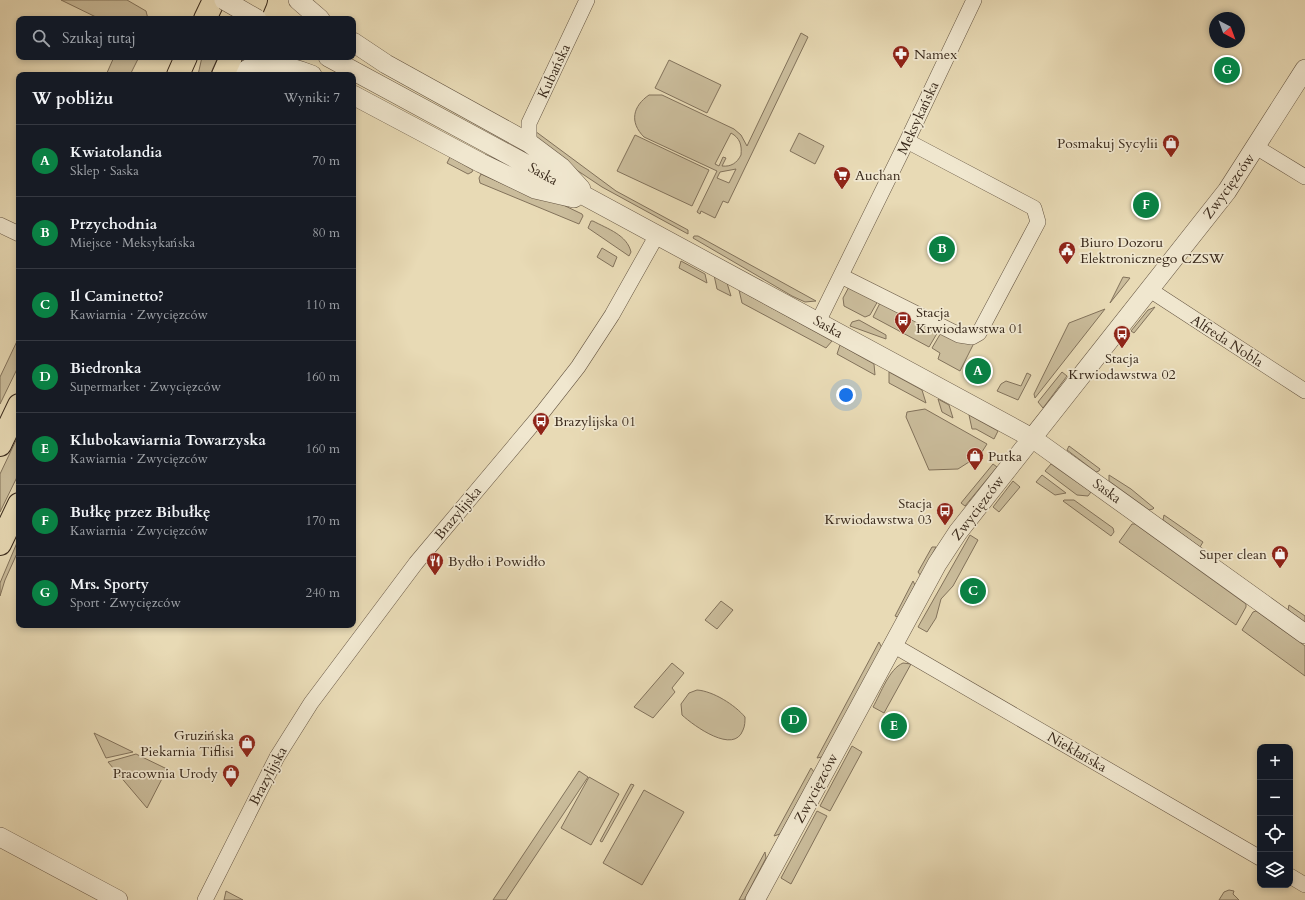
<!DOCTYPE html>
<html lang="pl">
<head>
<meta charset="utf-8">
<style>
	body { margin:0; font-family:Cardo,serif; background:#242831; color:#f1f3f6 }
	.controls { position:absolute; right:12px; bottom:12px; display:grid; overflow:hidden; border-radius:8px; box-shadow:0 2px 6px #0003 }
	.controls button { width:36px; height:36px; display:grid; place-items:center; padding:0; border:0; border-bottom:1px solid #363941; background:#171b24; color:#f1f3f6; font:20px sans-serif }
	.compass { position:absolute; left:1209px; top:12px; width:36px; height:36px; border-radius:50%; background:#171b24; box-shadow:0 2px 6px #0003; rotate:139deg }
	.you { position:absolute; left:846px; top:395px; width:14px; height:14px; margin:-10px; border:3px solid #fff; border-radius:50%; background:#1a73e8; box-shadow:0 0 0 6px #1a73e833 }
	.badge { display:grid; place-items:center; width:26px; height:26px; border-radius:50%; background:#0b8043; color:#fff; font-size:13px; font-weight:700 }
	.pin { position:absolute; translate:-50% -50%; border:2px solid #fff; box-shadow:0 1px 4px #0006 }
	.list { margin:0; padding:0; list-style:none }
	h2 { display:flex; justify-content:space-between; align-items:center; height:52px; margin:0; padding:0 16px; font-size:17px }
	h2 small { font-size:13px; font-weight:400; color:#9ea1a6 }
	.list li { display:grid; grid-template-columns:26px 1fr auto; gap:12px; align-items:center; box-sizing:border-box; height:72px; padding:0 16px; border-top:1px solid #363941 }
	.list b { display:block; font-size:15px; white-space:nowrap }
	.list p { margin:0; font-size:13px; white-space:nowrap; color:#9ea1a6 }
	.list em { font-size:13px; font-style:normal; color:#9ea1a6 }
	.icon { flex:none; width:22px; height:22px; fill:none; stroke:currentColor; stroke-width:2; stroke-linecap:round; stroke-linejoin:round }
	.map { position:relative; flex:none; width:1305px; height:900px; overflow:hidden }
	.search { position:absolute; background:#171b24; box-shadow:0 2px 6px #0003; left:16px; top:16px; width:340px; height:44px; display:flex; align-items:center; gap:10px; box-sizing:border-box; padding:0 14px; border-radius:8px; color:#9ea1a6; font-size:15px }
	.panel { position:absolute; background:#171b24; box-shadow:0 2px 6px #0003; left:16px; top:72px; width:340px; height:556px; border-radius:8px }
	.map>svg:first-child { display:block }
	.green { fill:#cabc9b; stroke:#82725b; fill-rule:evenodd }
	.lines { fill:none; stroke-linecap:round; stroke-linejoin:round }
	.minor-casing { stroke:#655542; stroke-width:16 }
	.tertiary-casing { stroke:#655542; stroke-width:20 }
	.primary-casing { stroke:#39291b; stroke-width:24 }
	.minor { stroke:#f0e7cf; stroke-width:15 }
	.tertiary { stroke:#f0e7cf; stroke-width:19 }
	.primary { stroke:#e8dab5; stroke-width:22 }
	.tertiary-bridge-casing { stroke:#655542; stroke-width:20; stroke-linecap:butt }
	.tertiary-bridge { stroke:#f0e7cf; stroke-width:19 }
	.labels { text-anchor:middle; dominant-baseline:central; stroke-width:3.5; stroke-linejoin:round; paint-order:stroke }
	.poi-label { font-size:14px; fill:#39291b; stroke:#f0e7cf; text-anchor:start }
	.street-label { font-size:14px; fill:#39291b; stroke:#f0e7cf }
</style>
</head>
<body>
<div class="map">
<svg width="1305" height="900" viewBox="0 0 1305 900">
	<rect width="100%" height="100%" fill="#e8dab5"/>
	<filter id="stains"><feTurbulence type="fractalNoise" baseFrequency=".005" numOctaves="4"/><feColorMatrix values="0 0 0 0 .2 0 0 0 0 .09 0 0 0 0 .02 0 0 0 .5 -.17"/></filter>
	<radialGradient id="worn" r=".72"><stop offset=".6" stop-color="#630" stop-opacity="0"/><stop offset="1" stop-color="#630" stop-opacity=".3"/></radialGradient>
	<path class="green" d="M61,0H127L146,11L148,19H100Z
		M801,33L808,37L728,203L723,201L715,218L701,211L700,214L697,212L717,171L644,137C629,122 633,106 649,95H662L734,129L741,135L747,146ZM731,133C740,138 742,145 741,155C737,163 731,167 722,166L726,158L723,157L719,166L715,164ZM736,169L729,183L717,178L720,172Z
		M114,57H139L130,75H106Z
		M202,57H218L210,75H198Z
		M669,60L721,85L707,113L655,88Z
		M535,131L616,191L688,230V234L602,187L578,171L536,138Z
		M799,133L824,146L815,164L790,151Z
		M635,135L709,170L692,206L617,171Z
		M450,157L473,170L472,172L468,174L447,163Z
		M481,174L523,193L559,203L582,214L583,216L579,224L480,183L479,178Z
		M591,221H593C608,229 627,235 631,252L629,256L588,228Z
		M694,236H698L816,301L805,302L792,296L693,238Z
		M602,248L617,257L613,267L597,257Z
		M681,261L705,274L707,283L679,268Z
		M714,275L727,283L731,296L717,289Z
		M1123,277L1130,278L1110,303Z
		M850,285L879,299L870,315L865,317L844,306L843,298Z
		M739,290L832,341L826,348L742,303Z
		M881,301L939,330L929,347L873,317Z
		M1155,307L1134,333L1131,331L1148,310Z
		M1105,309L1035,398L1034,394L1069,323Z
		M859,320L886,335V339L850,326L852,322Z
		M942,331L976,339L960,371L938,359L940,353L932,348Z
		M19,337V365L0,404V377Z
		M840,345L874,364L875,375L837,354Z
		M889,372L922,390L926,403L889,383Z
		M1062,372L1067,376L1043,408L1038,402Z
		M1027,373L1031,375L1018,400L997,391L1001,384L1006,381L1021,386Z
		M938,399L949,405L953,418L942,412Z
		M925,409L987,444L980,455L958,469L929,470L906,417L907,412Z
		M969,415L998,431L994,439L976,429H972Z
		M19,434V473L0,512V474Z
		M1069,446L1100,469L1099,471L1096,472L1067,450Z
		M993,464L997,467L965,506L961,503Z
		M1051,464L1091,492L1088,496L1077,495L1045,471Z
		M1042,475L1066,493L1055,495L1036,482Z
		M1109,475L1131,489L1154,508L1153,509L1149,510L1109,481Z
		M1013,481L1020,487L999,512L993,507Z
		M1064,500H1074L1113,528L1114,532L1111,536L1063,501Z
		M1164,515L1203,542L1200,547L1163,520Z
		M1132,524H1135L1246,604V607L1236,625L1119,542Z
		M970,535L978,540L953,586L941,599L936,618L927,632L918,627Z
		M19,538V549L5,580L0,596V583Z
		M932,547H936L921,576L918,572Z
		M913,581L915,585L898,617L895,616Z
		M721,601L733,610L717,629L705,620Z
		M1289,605L1305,616V622L1288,610Z
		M1256,611L1305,646V676L1242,630L1253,612Z
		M879,642L882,648L822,757L817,758Z
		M672,663L684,673L672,688L675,692L653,718L634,707Z
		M903,663L911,664L884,713L873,707C881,693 889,669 903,663Z
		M697,690C713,691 735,705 745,717C745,721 745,726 743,730C734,755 694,726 682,715L681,704L689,693Z
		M94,733L133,752L106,758Z
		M852,746L862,752L830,811L820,806Z
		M136,754L167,769L147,808L108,762Z
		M811,768L814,772L780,834L774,836Z
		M579,771L588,777L506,900H493Z
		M589,777L619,794L591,845L561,828Z
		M631,784L634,785L602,842L600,841Z
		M644,790L684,812L642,885L603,863Z
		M817,811L827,816L791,884L781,878Z
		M765,852L766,858L744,900H739Z
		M1229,890L1234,891L1233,894L1239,900H1219L1224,892Z
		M226,891L243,900H224Z"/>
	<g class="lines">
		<defs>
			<path id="minor" d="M529,143V123L587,0
				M1256,147L1305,177
				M0,225L19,234
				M841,276L959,335L972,337L979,333L1038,222L1034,208L907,141
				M1150,290L1305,391
				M818,322L907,141L974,0
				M893,645L1260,858
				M1290,876L1305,885
				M205,900L277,757L311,703L416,563L542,413L578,367L612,315L657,235"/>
			<path id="tertiary" d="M298,0L320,19
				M353,42L386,64L529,143L561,167L581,189
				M328,57L1032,438L1305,634
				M239,75C260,56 288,66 312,75
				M353,95L481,163L535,189L574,198
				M0,837L118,900
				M755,900L937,564L958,532L1227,191L1305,69"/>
			<path id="primary" d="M205,19L214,0
				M248,19L256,0
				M178,75L186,57
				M223,75L231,57
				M0,445L19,405
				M0,544L19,504"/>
		</defs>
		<use href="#minor" class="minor-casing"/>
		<use href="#tertiary" class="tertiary-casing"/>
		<use href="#primary" class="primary-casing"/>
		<use href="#minor" class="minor"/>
		<use href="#tertiary" class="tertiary"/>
		<use href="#primary" class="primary"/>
		<defs>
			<path id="tertiary-bridge" d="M224,0L257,19"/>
		</defs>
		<use href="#tertiary-bridge" class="tertiary-bridge-casing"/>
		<use href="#tertiary-bridge" class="tertiary-bridge"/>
	</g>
	<defs>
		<symbol id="pharmacy-pin" viewBox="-11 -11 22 30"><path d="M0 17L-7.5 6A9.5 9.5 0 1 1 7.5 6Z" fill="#8f2418" stroke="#f0e7cf"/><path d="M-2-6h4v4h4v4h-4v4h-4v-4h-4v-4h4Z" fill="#fff"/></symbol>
		<symbol id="shop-pin" viewBox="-11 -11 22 30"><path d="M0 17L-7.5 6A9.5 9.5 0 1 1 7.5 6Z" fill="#8f2418" stroke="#f0e7cf"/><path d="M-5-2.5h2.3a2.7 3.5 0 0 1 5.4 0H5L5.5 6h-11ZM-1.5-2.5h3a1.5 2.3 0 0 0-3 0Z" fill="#fff"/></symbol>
		<symbol id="supermarket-pin" viewBox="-11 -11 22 30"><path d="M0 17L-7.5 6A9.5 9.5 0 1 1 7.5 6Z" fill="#8f2418" stroke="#f0e7cf"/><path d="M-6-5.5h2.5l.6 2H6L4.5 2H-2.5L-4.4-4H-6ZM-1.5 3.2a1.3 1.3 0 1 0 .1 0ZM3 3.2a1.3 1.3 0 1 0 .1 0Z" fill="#fff"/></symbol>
		<symbol id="civic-pin" viewBox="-11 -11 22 30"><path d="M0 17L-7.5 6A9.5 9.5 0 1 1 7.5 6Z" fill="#8f2418" stroke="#f0e7cf"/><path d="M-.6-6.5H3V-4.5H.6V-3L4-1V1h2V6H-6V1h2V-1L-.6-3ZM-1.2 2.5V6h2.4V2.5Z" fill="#fff"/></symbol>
		<symbol id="bus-pin" viewBox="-11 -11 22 30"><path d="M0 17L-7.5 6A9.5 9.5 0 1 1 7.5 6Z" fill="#8f2418" stroke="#f0e7cf"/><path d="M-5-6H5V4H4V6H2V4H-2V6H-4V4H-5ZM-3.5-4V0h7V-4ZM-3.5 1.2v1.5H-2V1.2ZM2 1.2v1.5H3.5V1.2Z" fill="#fff"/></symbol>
		<symbol id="restaurant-pin" viewBox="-11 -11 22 30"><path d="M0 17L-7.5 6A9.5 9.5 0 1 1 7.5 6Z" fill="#8f2418" stroke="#f0e7cf"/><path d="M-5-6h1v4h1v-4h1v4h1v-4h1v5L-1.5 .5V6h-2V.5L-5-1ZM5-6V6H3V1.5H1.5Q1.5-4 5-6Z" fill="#fff"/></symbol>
	</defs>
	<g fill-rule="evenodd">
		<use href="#pharmacy-pin" x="891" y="44" width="20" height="27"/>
		<use href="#shop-pin" x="1161" y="133" width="20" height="27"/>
		<use href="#supermarket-pin" x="832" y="165" width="20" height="27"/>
		<use href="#civic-pin" x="1057" y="240" width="20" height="27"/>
		<use href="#bus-pin" x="893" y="310" width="20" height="27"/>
		<use href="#bus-pin" x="1112" y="324" width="20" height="27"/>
		<use href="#bus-pin" x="531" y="411" width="20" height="27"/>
		<use href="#shop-pin" x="965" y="446" width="20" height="27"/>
		<use href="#bus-pin" x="935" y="501" width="20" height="27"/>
		<use href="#shop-pin" x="1270" y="544" width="20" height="27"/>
		<use href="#restaurant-pin" x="425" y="551" width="20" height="27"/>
		<use href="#shop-pin" x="237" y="733" width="20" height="27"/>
		<use href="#shop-pin" x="221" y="763" width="20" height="27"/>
	</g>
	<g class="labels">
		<g class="poi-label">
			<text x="914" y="54">Namex</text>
			<text x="1158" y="143" text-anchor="end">Posmakuj Sycylii</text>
			<text x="855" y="175">Auchan</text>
			<text x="1080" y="242">Biuro Dozoru<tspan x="1080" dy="16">Elektronicznego CZSW</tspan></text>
			<text x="916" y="312">Stacja<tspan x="916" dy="16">Krwiodawstwa 01</tspan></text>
			<text x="1122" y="358" text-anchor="middle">Stacja<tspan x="1122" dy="16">Krwiodawstwa 02</tspan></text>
			<text x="554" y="421">Brazylijska 01</text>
			<text x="988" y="456">Putka</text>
			<text x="932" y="503" text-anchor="end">Stacja<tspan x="932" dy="16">Krwiodawstwa 03</tspan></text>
			<text x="1267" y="554" text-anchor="end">Super clean</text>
			<text x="448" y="561">Bydło i Powidło</text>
			<text x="234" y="735" text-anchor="end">Gruzińska<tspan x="234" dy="16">Piekarnia Tiflisi</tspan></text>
			<text x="218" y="773" text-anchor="end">Pracownia Urody</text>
		</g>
		<g class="street-label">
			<text transform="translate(554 71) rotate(-65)">Kubańska</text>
			<text transform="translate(918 118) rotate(-65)">Meksykańska</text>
			<text transform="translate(543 174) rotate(29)">Saska</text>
			<text transform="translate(1229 186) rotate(-54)">Zwycięzców</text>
			<text transform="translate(828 327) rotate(29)">Saska</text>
			<text transform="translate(1227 341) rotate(33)">Alfreda Nobla</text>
			<text transform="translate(1107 491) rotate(36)">Saska</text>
			<text transform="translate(978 508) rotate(-53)">Zwycięzców</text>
			<text transform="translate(458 513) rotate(-50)">Brazylijska</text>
			<text transform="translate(1077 752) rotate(30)">Niekłańska</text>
			<text transform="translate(268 776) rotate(-62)">Brazylijska</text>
			<text transform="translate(816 788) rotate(-62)">Zwycięzców</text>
		</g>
	</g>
	<rect width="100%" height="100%" filter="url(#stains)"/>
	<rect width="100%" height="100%" fill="url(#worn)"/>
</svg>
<div class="controls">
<button>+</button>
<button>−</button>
<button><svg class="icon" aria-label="locate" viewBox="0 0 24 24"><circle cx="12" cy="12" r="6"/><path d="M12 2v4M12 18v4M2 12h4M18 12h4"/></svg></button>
<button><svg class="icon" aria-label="layers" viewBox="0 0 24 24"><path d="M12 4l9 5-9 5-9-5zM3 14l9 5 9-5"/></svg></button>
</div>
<svg class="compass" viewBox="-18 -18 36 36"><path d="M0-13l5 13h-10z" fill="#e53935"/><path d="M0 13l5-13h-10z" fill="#9ea1a6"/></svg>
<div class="you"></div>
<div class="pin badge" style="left:978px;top:371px">A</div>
<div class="pin badge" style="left:942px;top:249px">B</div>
<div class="pin badge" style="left:973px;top:591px">C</div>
<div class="pin badge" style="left:794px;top:720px">D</div>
<div class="pin badge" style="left:894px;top:726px">E</div>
<div class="pin badge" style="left:1146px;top:205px">F</div>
<div class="pin badge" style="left:1227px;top:70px">G</div>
<div class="search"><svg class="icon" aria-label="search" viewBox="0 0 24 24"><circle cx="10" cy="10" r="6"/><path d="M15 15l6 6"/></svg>Szukaj tutaj</div>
<section class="panel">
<h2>W pobliżu<small>Wyniki: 7</small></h2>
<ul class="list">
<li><span class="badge">A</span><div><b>Kwiatolandia</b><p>Sklep · Saska</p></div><em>70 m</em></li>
<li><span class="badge">B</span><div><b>Przychodnia</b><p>Miejsce · Meksykańska</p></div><em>80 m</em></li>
<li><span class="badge">C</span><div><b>Il Caminetto?</b><p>Kawiarnia · Zwycięzców</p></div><em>110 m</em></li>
<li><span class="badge">D</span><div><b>Biedronka</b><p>Supermarket · Zwycięzców</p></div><em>160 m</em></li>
<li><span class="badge">E</span><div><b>Klubokawiarnia Towarzyska</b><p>Kawiarnia · Zwycięzców</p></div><em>160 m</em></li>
<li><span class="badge">F</span><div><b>Bułkę przez Bibułkę</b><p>Kawiarnia · Zwycięzców</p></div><em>170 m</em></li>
<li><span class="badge">G</span><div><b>Mrs. Sporty</b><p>Sport · Zwycięzców</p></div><em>240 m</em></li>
</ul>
</section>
</div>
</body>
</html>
